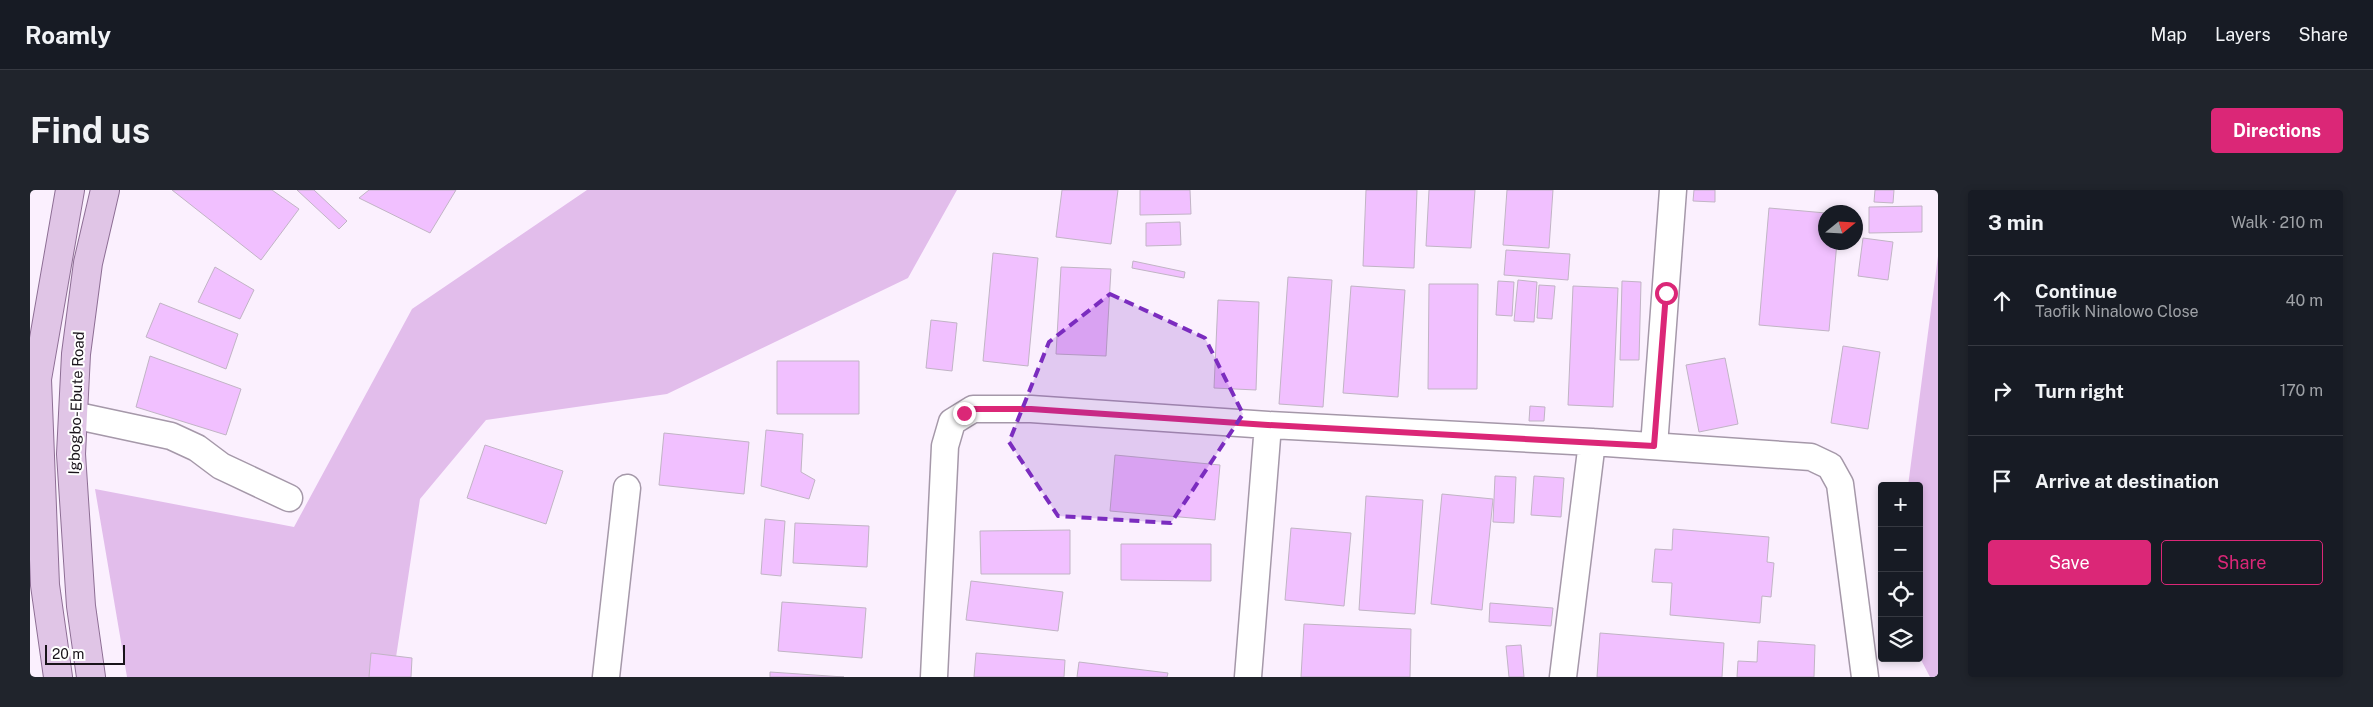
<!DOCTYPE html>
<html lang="en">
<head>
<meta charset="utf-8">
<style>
	body { margin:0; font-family:"Public Sans",sans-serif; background:#20242c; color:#f1f3f6 }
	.controls { position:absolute; right:15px; bottom:15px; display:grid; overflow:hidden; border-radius:5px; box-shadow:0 2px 8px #0003 }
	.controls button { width:45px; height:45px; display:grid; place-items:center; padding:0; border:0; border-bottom:1px solid #363941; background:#171b24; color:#f1f3f6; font:25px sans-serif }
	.compass { position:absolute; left:1788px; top:15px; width:45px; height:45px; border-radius:50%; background:#171b24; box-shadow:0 2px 8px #0003; rotate:72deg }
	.scale { position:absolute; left:15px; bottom:12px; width:80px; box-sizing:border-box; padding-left:5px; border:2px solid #19141a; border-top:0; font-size:14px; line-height:18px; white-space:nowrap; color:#19141a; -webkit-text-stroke:4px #fff; paint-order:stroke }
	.stop { position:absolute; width:15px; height:15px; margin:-11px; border:4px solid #db2777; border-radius:50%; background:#fff }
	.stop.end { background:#db2777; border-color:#fff; box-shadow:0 1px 5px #0008 }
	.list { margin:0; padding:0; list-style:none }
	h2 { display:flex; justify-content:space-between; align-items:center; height:65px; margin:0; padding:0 20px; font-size:21px }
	h2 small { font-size:16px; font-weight:400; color:#9ea1a6 }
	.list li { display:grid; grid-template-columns:32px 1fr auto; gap:15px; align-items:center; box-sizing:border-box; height:90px; padding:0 20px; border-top:1px solid #363941 }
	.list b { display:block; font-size:19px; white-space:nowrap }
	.list p { margin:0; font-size:16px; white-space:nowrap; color:#9ea1a6 }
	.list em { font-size:16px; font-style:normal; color:#9ea1a6 }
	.actions { display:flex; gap:10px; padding:15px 20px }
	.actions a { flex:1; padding:11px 0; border:1px solid #db2777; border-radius:5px; text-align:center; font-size:18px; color:#db2777 }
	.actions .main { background:#db2777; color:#fff }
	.icon { flex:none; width:28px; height:28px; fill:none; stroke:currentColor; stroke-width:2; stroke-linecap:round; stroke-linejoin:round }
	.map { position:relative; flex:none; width:1908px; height:487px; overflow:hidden; border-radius:5px }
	header { display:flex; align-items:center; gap:30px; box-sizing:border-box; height:70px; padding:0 25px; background:#171b24; border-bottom:1px solid #363941 }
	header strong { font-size:24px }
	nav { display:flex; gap:28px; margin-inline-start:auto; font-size:18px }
	.intro { display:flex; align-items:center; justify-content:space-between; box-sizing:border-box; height:120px; padding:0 30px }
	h1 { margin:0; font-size:35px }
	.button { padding:12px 22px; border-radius:5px; background:#db2777; color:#fff; font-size:18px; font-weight:700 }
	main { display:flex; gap:30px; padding:0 30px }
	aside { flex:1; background:#171b24; border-radius:5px; box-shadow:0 2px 8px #0003 }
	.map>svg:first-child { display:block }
	.green { fill:#e2bdeb }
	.building { fill:#f1c0ff; stroke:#c1b4c5 }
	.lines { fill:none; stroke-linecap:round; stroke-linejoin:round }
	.minor-casing { stroke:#a598a9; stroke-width:29 }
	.major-casing { stroke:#8d6e94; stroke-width:30 }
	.minor { stroke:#fff; stroke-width:26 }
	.major { stroke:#e0c5e6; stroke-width:28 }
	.route { stroke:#db2777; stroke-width:6 }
	.marked { fill:#7b2cbf; fill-opacity:0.2; stroke:#7b2cbf; stroke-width:4; stroke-dasharray:10 6; stroke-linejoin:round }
	.labels { text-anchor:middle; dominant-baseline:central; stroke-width:4; stroke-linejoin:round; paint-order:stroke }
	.street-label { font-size:15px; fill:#19141a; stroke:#fff }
</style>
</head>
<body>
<header>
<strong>Roamly</strong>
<nav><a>Map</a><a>Layers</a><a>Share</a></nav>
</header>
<div class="intro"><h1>Find us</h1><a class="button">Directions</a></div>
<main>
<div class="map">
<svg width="1908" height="487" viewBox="0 0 1908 487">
	<rect width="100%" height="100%" fill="#fbf0fe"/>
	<path class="green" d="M557,0H927L878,88L637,204L456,230L390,309L363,487H97L65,299L264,337L382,119Z
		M1908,66V487H1900L1889,466V296H1878Z"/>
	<path class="building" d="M142,0H242L269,19L231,70Z
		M267,0H284L317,31L309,39Z
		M339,0H426L400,43L329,8Z
		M1032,0H1088L1081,54L1026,47Z
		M1110,0H1160L1161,24L1110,25Z
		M1336,0H1387L1384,78L1333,76Z
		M1399,0H1445L1441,58L1396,56Z
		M1477,0H1523L1519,58L1473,55Z
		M1664,0H1685V12L1663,11Z
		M1845,0H1864L1863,13L1844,12Z
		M1892,16V42L1839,43V17Z
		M1739,18L1796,23V52H1807L1799,141L1729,135Z
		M1150,32L1151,55L1116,56V33Z
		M1833,48L1863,52L1858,90L1828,86Z
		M1476,60L1540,64L1538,90L1474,85Z
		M963,63L1008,68L998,176L953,171Z
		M1103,71L1155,82L1154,88L1102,78Z
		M185,77L224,100L210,129L168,112Z
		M1031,77L1081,79L1076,166L1026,164Z
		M1258,87L1302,90L1293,217L1249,214Z
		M1488,90L1507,92L1504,132L1484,131Z
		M1468,91L1484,92L1482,126L1466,125Z
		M1592,91L1611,92L1609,170H1590Z
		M1399,94H1448L1447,199H1398Z
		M1509,95L1525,96L1522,129L1507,128Z
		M1321,96L1375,100L1368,207L1313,203Z
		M1543,96L1588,98L1583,217L1538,215Z
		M1188,110L1229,112L1226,200L1184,198Z
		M130,113L208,144L196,179L116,147Z
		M901,130L927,133L922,181L896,178Z
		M1813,156L1850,162L1838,239L1801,233Z
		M120,166L211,199L196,245L106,217Z
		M1695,168L1708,234L1669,242L1656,175Z
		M747,171H829V224H747Z
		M1500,216L1515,217L1514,231H1499Z
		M736,240L773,244L771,282L785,290L779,309L731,296Z
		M634,243L719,252L714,304L629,295Z
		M455,255L533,281L516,334L437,308Z
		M1085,265L1190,275L1185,330L1080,321Z
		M1465,286L1486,287L1484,333L1463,332Z
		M1504,286L1534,288L1531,327L1501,325Z
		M1412,304L1463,309L1452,420L1401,414Z
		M1336,306L1393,310L1385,424L1329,420Z
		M735,329L755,331L751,386L731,384Z
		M765,333L839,336L837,377L763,373Z
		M1261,338L1321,343L1314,416L1255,410Z
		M1643,339L1739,347L1737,372L1744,373L1741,407L1732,406L1730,433L1640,425L1642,393L1622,392L1625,359L1642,360Z
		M1040,340V384H951L950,341Z
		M1091,354H1181V391L1091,390Z
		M941,391L1033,402L1028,441L936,430Z
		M752,412L836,418L832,468L748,461Z
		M1460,413L1523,418L1521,436L1459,432Z
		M1274,434L1381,439L1380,487H1271Z
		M1570,443L1694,453L1692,487H1567Z
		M1728,451L1785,455L1784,487H1707L1708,471L1727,472Z
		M1491,455L1494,487H1479L1476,456Z
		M341,463L382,468L381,487H339Z
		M946,463L1035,470L1034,487H944Z
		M1049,472L1138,483L1137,487H1047Z
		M740,482L814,487H740Z"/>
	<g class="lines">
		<defs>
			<path id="minor" d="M43,225L141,246L167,258L191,276L259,308
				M1624,256L1643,0
				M576,487L597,298
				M904,487L915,256L922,232L943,219H1001L1238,235L1562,252L1781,267L1800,276L1810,294L1835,487
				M1218,487L1238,235
				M1533,487L1562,252"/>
			<path id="major" d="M28,487L15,395L7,189L40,0
				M61,487L51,416L41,264L46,164L58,73L75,0"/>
		</defs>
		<use href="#minor" class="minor-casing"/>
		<use href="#major" class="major-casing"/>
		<use href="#minor" class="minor"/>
		<use href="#major" class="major"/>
	</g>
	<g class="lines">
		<path class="route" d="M934,223L943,219H1001L1238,235L1624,256L1636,103"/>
	</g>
	<path class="marked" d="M1080,104L1175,148L1213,224L1141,333L1028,326L979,252L1019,152Z"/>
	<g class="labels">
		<g class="street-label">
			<text transform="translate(46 213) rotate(-88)">Igbogbo-Ebute Road</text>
		</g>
	</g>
</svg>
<div class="controls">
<button>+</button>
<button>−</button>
<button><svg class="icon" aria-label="locate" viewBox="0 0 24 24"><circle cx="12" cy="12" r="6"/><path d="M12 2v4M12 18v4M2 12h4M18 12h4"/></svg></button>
<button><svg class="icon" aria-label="layers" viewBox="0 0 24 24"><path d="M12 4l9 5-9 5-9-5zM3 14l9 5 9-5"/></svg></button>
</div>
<svg class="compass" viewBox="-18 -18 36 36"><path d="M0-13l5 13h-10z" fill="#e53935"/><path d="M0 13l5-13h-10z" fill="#9ea1a6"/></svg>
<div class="scale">20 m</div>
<div class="stop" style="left:1636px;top:103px"></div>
<div class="stop end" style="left:934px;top:223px"></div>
</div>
<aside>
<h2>3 min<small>Walk · 210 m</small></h2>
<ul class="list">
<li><svg class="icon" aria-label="ahead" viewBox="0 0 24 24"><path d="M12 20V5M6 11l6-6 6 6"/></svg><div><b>Continue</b><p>Taofik Ninalowo Close</p></div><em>40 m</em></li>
<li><svg class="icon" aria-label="right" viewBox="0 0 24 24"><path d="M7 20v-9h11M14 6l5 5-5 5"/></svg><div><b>Turn right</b></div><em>170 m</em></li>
<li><svg class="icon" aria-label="arrive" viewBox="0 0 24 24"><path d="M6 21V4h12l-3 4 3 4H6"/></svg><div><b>Arrive at destination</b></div></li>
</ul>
<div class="actions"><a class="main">Save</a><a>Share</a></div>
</aside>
</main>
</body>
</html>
